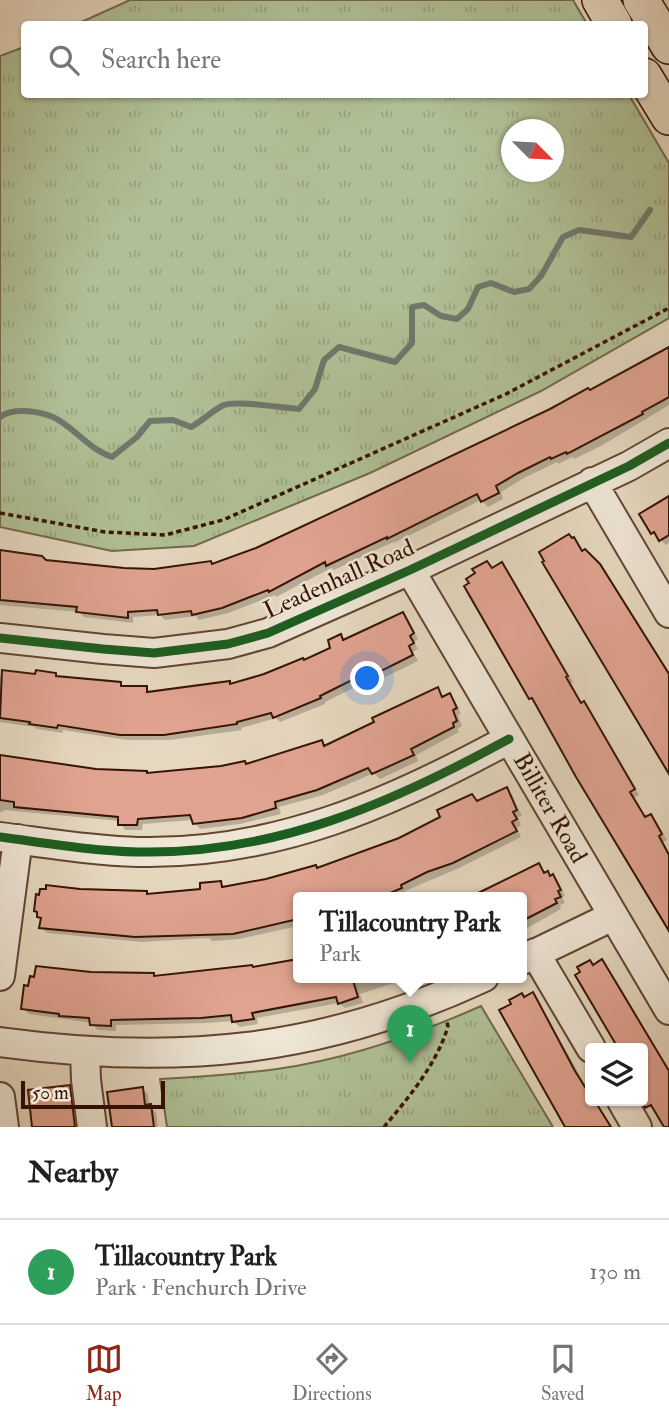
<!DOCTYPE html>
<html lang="en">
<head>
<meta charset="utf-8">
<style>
	body { margin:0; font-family:"IM FELL Double Pica",serif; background:#f6f6f6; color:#202124 }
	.controls { position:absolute; right:21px; bottom:21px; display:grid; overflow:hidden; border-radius:7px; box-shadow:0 2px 5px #0004 }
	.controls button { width:63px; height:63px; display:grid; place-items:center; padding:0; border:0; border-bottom:2px solid #e0e0e0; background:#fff; color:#202124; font:35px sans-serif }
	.compass { position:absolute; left:501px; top:119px; width:63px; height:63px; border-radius:50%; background:#fff; box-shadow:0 2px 5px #0004; rotate:114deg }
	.scale { position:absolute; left:21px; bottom:18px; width:144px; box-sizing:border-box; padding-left:7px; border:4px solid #351403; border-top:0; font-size:19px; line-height:24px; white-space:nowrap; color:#351403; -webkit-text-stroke:5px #efe6d6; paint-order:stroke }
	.you { position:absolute; left:368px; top:679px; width:24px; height:24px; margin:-18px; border:5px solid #fff; border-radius:50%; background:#1a73e8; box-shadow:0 0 0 10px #1a73e833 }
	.badge { display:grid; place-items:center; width:46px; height:46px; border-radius:50%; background:#8f2418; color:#fff; font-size:23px; font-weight:700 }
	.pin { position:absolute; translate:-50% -58px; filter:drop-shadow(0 2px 4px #0008) }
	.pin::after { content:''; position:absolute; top:37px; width:24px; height:21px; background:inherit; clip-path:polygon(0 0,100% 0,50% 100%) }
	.popup { position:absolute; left:293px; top:892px; width:234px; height:91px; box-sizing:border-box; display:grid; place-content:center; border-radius:7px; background:#fff; filter:drop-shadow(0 2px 5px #0005); font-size:23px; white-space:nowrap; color:#757577 }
	.popup b { font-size:26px; color:#202124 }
	.popup::after { content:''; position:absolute; left:50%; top:100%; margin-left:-14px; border:14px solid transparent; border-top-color:#fff }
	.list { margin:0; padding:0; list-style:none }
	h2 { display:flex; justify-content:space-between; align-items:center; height:91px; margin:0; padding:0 28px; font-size:30px }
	h2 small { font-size:23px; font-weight:400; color:#757577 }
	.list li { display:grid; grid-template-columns:46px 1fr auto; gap:21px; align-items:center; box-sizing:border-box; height:105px; padding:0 28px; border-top:2px solid #e0e0e0 }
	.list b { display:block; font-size:26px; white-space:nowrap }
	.list p { margin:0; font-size:23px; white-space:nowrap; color:#757577 }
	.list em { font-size:23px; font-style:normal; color:#757577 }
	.icon { flex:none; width:38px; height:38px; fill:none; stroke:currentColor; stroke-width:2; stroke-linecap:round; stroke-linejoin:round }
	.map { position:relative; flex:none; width:669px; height:1127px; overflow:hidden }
	.search { position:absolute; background:#fff; box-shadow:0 2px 5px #0004; left:21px; right:21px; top:21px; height:77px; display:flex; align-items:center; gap:18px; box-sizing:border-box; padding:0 24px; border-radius:7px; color:#757577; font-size:26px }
	.sheet { height:196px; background:#fff }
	nav { display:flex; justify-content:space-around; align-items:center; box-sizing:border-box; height:98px; border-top:2px solid #e0e0e0; background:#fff; font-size:19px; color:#757577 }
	nav a { display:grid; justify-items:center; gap:4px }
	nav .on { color:#8f2418 }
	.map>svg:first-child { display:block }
	.grass { fill:url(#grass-tufts); stroke:#726a4c; stroke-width:2; fill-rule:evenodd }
	.shadow { fill:#0003 }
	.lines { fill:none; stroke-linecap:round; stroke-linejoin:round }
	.stream { stroke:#6f786d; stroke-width:6 }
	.building { fill:#e1a492; stroke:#351403; stroke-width:2 }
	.minor-casing { stroke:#614532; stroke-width:32 }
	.major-casing { stroke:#351403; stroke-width:38 }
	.path { stroke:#351403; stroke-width:3.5; stroke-dasharray:5 3.5; stroke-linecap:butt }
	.minor { stroke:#efe6d6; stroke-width:28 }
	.major { stroke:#e6d8c0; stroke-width:35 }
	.cycleway-casing { stroke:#efe6d6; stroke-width:13 }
	.cycleway { stroke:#1b5e20; stroke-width:9 }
	.labels { text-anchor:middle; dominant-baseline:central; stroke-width:5; stroke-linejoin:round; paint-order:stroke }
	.street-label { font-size:24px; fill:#351403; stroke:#efe6d6 }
</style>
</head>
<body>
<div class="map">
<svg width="669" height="1127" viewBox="0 0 669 1127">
	<defs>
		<pattern id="grass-tufts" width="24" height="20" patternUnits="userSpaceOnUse" patternTransform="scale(1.75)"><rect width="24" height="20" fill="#b0c096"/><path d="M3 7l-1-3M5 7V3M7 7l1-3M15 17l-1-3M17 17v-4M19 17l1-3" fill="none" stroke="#98a480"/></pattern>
	</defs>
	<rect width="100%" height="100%" fill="#e6d8c0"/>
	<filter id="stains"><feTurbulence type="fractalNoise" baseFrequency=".00286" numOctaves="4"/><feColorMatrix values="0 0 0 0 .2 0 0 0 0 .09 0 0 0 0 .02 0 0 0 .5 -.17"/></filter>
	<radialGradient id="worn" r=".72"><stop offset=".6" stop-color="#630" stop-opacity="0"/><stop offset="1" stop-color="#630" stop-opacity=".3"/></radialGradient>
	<path class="grass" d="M130,0H573L587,24H77Z
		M24,47V94L629,95L669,163V318L541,391L370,473L194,546L112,551L0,527V56ZM512,130H554V172H512Z
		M481,1006L553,1127H167L160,1079C199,1077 238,1074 277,1069C348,1059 416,1035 481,1006Z"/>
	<path class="shadow" d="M669,348V405L601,446L574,459L572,457L558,464L557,462L524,478L501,492L503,499L488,507L481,500L394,543L393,542L334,570L331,568L276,597L275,595L228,613L199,620L196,616L165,620L160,615L133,617V623L84,617L79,612L0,605V552L45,562L154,571L212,565L275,541L590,392Z
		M669,499V543L666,545L653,533L642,515Z
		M574,539L583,552L605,572L669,672V770Z
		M501,565L507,570L573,682L571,683L582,704L589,709L639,795L634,798L646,819L650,816L656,822L667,840L663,842L669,853V931L467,586Z
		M403,614L408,620L418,639L414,642L418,649L413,652L418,661L381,679L377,676L325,702V704L280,722L276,718L241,728L242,730L170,740H127L63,730V733L37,729L34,727L0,722V675L37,676L55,675L59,678L120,684L124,688H146L151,693L231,685L265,676L332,649L340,636L345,641Z
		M437,689L444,698L449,695L455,701L461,714L458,715L462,726L457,729L459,732L416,755L418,761L380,779L374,773L323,795L279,807L281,814L240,824L200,829L193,820L143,824L142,830H125L119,821L4,810L3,812H0V757L148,775L247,766L322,742L327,747Z
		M507,790L512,795L522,816L518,817L521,825L517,828L521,837L459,868L405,891L407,894L399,897H298V926L239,939L212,941L209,938L142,942L47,933L41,927L42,920L39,916L80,891L146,893L149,895L202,891L221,883L226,888L318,870L400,839Z
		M539,865L546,874L558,882L565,896L562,897L565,903L560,905L561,909L522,931V897Z
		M298,960V977H428L408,981L406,979L360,994L363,1003L345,1008L339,1003L257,1018L258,1024L240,1027L233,1021L207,1023L116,1025V1031L98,1030L92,1023L29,1014L23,1008L91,974L154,975L156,977L254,969Z
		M602,961L621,988L669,1071V1127H665L656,1110L654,1111L649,1106L643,1095V1048H620L577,976Z
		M532,994L538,1000L590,1094V1101H595L612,1127H566L525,998Z
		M69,1087L75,1093L80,1127H35Z
		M142,1089L148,1094L149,1106L156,1112L158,1127H114Z"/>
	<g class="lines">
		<path class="stream" d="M0,417C13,407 38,411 53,417C73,426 88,449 112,457L137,437L150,421L173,420L191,427C201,422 217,407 224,405C237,400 283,408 299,409L315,389L324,360L339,347L395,362L412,343V307L424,305L441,316L457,319L468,309L478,287L491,283L514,292L529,289L541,276L563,237L579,230L631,237L650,210"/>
	</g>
	<path class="building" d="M669,347V397L642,412L643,414L567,454L566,452L551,459L550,457L518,473L496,486L499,493L481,502L477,494L387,539V537L326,566L325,562L269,592L268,590L222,608L192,615L191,611L158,615L157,610L128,612V618L76,612L77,607L0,600V550L42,556L46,560L124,568L154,569L211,561L212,564L256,548L365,497L550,409L588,388L590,390Z
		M669,496V535L659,541L654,532L651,534L639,514Z
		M569,534L572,538L574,537L582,551L585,549L600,564L669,674V774L542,562L544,561L539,552Z
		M487,561L492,568L502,562L568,676L566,677L581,703L584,701L635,789L630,792L645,817L651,814L662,834L659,836L669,855V931L576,777L532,698L529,699L464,586L469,583L466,579L475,573L472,569Z
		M403,612L414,633L410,636L414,643L409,646L413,655L373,675L372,670L320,696L321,698L273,718L271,713L237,722V724L164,735H120L58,725L57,728L29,724L30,722L0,718L2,670L35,674L36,670L56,673V676L121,682V686H147V692L230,681V684L264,674L303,658L304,660L330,648L328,640L341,634L343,640Z
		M438,687L442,697L450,693L457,708L453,710L457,721L453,723L454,727L411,749L414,755L372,774L368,768L317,790L275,802L276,808L242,818L193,824L190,815L138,819L137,825H118V817L14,807V802L0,800V755L96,769L147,771V773L221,766L245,761L246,764L322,740L324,746L374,722L372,718Z
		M507,787L517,810L513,812L517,819L512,822L517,831L453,863L427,872L401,885L402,888L381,897H298V919L233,934L135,937L39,928L41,918L37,917V912L34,911L36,894L39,895L40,889H46V885L80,889L147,891V894L200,889V883L221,881L222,887L266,879L316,865L317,868L399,838L440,817L437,810L472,794L477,801Z
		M539,863L544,873L548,871L550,876L553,874L561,890L558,891L561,897L555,899L557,903L522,921V897H470Z
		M298,959V977H352L358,997L338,1004L336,997L252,1013L254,1019L232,1022L231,1015L201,1018L111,1020V1026L90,1025L89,1018L59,1016V1014L21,1009L24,985L28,986L30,976L34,977L36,966L91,972L154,973V976L252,965L253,967Z
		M602,959L669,1071V1127H664L651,1105L645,1108L643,1104V1048H618L575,975L580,972L577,967L590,960L593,965Z
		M533,992L575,1071L590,1095V1101H594L598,1106L611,1127H565L499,1010L511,1004L509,1000L522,993L524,997Z
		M70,1085L75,1127H32L28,1090Z
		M143,1087L145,1105L151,1104L154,1127H112L107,1092Z"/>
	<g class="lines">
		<defs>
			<path id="minor" d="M592,482L669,613
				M410,570L669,1010
				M0,638L103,649L154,653L228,644L268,633L410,570L629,466L669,443
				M0,837C46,843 92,851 138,852C275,855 392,803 509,739
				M535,953L591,1048
				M522,960L613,916
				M0,976L18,839
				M0,1042C177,1066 321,1053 484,977
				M85,1052L86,1080L92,1127
				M0,1097L4,1127
				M622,1101L637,1127"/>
			<path id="major" d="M600,0L614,24
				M641,0L669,46
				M644,76L669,117"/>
		</defs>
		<use href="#minor" class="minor-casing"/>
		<use href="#major" class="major-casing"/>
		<path class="path" d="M0,513L105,532L165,535L223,520L506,394L669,308
			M384,1127C409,1097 437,1064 448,1026L446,1020"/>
		<use href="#minor" class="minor"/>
		<use href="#major" class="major"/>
		<defs>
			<path id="cycleway" d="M0,638L103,649L154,653L228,644L268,633L410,570L629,466L669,443
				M0,837C46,843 92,851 138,852C275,855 392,803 509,739"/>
		</defs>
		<use href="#cycleway" class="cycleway-casing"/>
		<use href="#cycleway" class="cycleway"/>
	</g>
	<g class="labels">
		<g class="street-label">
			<text transform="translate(339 579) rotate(-24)">Leadenhall Road</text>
			<text transform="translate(550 808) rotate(60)">Billiter Road</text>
		</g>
	</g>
	<rect width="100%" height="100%" filter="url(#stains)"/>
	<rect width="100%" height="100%" fill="url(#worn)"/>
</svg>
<div class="controls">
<button><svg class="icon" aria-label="layers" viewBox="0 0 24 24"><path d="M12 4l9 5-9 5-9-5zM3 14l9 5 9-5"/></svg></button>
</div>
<svg class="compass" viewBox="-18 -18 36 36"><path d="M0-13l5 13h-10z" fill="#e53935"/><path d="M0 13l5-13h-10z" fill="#757577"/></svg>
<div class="scale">50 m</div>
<div class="you"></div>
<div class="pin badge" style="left:410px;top:1063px;background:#2e9e5b">1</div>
<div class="popup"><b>Tillacountry Park</b>Park</div>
<div class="search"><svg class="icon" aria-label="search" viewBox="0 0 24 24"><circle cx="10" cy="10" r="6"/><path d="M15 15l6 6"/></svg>Search here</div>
</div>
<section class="sheet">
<h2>Nearby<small></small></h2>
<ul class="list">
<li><span class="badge" style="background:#2e9e5b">1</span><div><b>Tillacountry Park</b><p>Park · Fenchurch Drive</p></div><em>130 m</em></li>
</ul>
</section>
<nav>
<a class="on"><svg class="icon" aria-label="map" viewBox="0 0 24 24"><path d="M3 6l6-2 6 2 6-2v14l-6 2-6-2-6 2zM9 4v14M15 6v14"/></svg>Map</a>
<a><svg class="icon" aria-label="directions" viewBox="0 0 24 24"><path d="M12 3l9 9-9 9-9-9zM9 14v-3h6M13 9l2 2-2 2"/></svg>Directions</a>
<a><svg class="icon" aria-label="saved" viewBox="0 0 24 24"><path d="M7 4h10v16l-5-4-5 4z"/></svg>Saved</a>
</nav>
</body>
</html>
